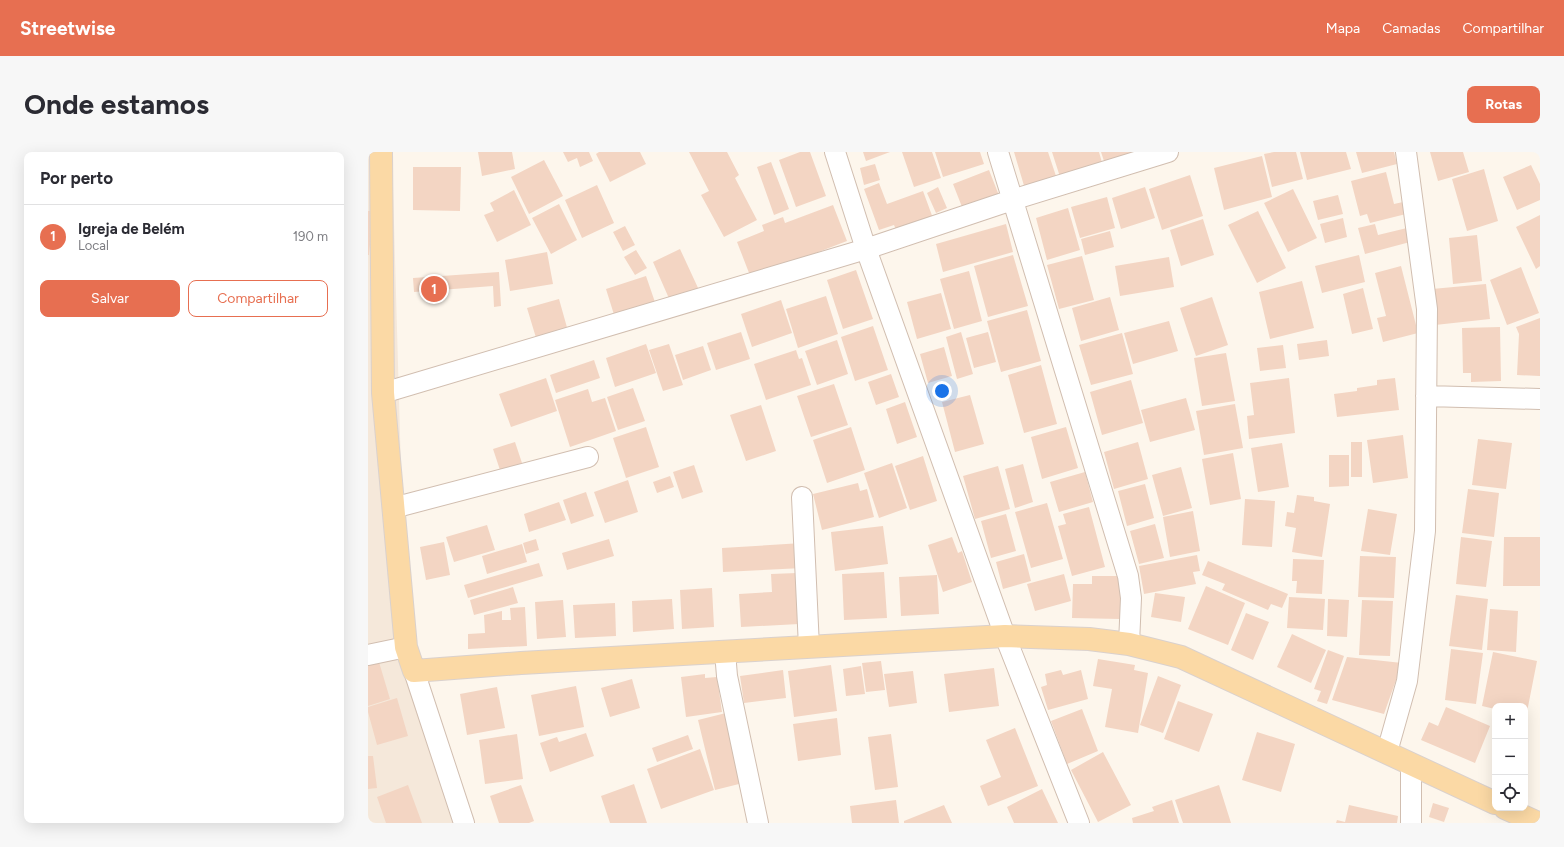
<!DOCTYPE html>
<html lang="pt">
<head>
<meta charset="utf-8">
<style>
	body { margin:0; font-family:Figtree,sans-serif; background:#f7f7f7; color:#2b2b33 }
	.controls { position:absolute; right:12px; bottom:12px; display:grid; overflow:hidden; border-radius:8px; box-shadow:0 4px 16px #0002 }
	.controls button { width:36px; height:36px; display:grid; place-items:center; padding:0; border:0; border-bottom:1px solid #e1e1e2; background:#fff; color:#2b2b33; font:20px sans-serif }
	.you { position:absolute; left:574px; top:239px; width:14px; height:14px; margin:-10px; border:3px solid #fff; border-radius:50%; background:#1a73e8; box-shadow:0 0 0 6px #1a73e833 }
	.badge { display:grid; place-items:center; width:26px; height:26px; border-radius:50%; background:#e76f51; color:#fff; font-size:13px; font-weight:700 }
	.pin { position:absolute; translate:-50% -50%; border:2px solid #fff; box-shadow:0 1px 4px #0006 }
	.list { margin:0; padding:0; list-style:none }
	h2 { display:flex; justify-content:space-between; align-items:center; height:52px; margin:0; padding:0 16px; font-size:17px }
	h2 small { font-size:13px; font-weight:400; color:#7c7c81 }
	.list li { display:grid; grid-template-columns:26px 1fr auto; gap:12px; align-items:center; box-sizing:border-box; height:64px; padding:0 16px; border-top:1px solid #e1e1e2 }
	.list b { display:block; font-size:15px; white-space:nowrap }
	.list p { margin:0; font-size:13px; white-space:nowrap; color:#7c7c81 }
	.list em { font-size:13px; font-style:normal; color:#7c7c81 }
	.actions { display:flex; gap:8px; padding:12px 16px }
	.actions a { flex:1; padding:9px 0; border:1px solid #e76f51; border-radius:8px; text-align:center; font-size:14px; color:#e76f51 }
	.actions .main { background:#e76f51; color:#fff }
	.icon { flex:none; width:22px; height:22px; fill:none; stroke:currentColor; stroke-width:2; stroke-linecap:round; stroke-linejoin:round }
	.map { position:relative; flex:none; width:1172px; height:671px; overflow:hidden; border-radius:8px }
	header { display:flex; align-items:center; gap:24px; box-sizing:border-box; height:56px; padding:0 20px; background:#e76f51; color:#fff }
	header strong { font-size:19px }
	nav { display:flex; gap:22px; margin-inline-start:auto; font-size:14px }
	.intro { display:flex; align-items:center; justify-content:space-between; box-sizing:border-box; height:96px; padding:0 24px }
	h1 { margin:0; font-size:28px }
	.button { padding:10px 18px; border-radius:8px; background:#e76f51; color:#fff; font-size:14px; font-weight:700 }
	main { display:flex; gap:24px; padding:0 24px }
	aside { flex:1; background:#fff; border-radius:8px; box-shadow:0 4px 16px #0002 }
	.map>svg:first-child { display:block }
	.residential { fill:#f5e8da }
	.building { fill:#f3d5c3 }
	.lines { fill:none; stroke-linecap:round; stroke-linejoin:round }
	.minor-casing { stroke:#d1beb0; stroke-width:22 }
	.major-casing { stroke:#dad1cd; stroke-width:24 }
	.minor { stroke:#fff; stroke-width:20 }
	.major { stroke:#fbd9a5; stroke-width:22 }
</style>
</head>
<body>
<header>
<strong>Streetwise</strong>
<nav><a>Mapa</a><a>Camadas</a><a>Compartilhar</a></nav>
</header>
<div class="intro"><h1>Onde estamos</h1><a class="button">Rotas</a></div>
<main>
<aside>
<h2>Por perto<small></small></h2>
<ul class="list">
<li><span class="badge">1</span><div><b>Igreja de Belém</b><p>Local</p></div><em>190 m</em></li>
</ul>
<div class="actions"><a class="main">Salvar</a><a>Compartilhar</a></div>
</aside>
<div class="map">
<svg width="1172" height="671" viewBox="0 0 1172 671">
	<rect width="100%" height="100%" fill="#fdf6ec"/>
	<path class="residential" d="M0,0H24L38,495L97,671H0Z"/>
	<path class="building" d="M110,0H144L147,17L114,24Z
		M195,0H221L225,9L212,15L209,6L200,10Z
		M231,0H272L278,12L242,30L228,2Z
		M321,0H359L371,23L367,26L389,68L356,85L333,43L341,39Z
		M432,0H442L458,44L428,55L411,8Z
		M495,0H522L498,9Z
		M534,0H564L573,26L546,35Z
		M567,0H612L616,12L575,25Z
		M646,0H680L689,27L657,37Z
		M684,0H731L735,14L693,28Z
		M733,0H768L737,12Z
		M906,0H928L935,27L904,35L896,2Z
		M932,0H978L983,17L939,28Z
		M988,0H1026L1029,12L994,21Z
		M1062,0H1095L1101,20L1070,29Z
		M894,4L904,45L856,58L846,16Z
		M176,8L195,44L161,62L143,25Z
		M403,10L421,57L406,63L389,15Z
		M507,12L512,28L496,33L492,16Z
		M1163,13L1172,32V48L1149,58L1135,25Z
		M45,15H93L92,59L45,58Z
		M1116,17L1130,69L1099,79L1084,27Z
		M621,18L632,46L596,60L585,32Z
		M1018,20L1026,52L1035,50L1038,62L1002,71L999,62L992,64L983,29Z
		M822,23L835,64L794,78L781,37Z
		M511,31L519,52L555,39L566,69L530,82L526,73L511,78L496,37Z
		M229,33L246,71L214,86L197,48Z
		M570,35L579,56L568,61L559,41Z
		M777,35L787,66L753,77L744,46Z
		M925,37L949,86L920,100L896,51Z
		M146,38L163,73L129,90L116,63L126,59L122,51Z
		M970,43L975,62L950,68L945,49Z
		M739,45L747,76L712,86L703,55Z
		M191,52L209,88L183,102L164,66Z
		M465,53L479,89L383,126L369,90L396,79L394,73L415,65L417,71Z
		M700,56L712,98L679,108L668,66Z
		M0,59H5L1,103H0Z
		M890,59L918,116L889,131L860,73Z
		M1172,63V114L1168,117L1148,75Z
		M975,66L979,85L957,91L952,72Z
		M835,67L846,103L813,114L802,78Z
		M638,72L645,100L575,120L568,92Z
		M1007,72L1010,83L1039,76L1042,90L997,102L990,76Z
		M257,74L267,93L255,99L245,80Z
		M742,79L746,95L717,103L713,87Z
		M1109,83L1114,129L1085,132L1081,86Z
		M312,97L331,138L303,151L285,110Z
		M268,98L279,116L267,123L256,105Z
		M179,100L185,132L142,139L137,108Z
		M645,103L660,154L620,165L606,114Z
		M991,103L997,130L954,141L947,114Z
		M714,104L726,148L691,157L679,113Z
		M801,105L806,135L752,144L747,114Z
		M1033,114L1050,181L1015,190L1009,166L1018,164L1007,121Z
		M1153,115L1171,161L1139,173L1122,128Z
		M488,118L505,167L475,177L459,128Z
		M601,119L614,169L586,177L572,127Z
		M131,120L133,154L126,155L125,134L46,140L45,126Z
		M278,124L289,156L248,169L238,137Z
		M934,129L946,176L902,187L891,140Z
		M1118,132L1122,167L1067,173L1064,137Z
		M995,136L1005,177L984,182L975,142Z
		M573,141L583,177L549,187L539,150Z
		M458,144L470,182L430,196L418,157Z
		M742,145L751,178L713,189L704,156Z
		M844,145L860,193L828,204L812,156Z
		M191,147L200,179L169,189L159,156Z
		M413,148L424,181L384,195L373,162Z
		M659,158L673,209L633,220L619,169Z
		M1172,166V224L1149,223L1151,182L1148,175Z
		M801,169L810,199L765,212L756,181Z
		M505,174L520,218L487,229L473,185Z
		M1132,175L1133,229L1103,230V221H1095L1094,176Z
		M373,180L382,207L348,218L339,191Z
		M593,180L605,222L589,227L578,185Z
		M620,180L628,210L606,216L598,186Z
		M754,181L765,222L723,233L711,193Z
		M469,188L480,222L449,233L437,199Z
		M959,188L961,204L931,208L929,192Z
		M278,192L288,221L247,235L238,206Z
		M301,192L315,233L295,239L281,198Z
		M915,193L918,216L892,219L889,196Z
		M335,194L343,218L315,228L307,203Z
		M576,195L584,224L560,231L552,202Z
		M428,198L431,207L434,206L443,233L398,248L386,212Z
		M858,201L867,249L834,254L826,206Z
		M226,208L232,226L188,241L182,223Z
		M673,213L689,272L656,281L640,223Z
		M523,222L531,245L508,253L500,230Z
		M178,226L189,259L143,275L131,242Z
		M921,226L927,281L881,287L879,264L886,263L882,231Z
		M1027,226L1031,258L969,265L966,242L989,239V236L1009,233V228Z
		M763,228L775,271L734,283L722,240Z
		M466,232L480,273L443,285L429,244Z
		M265,236L277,269L250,278L239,245Z
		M220,237L224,250L237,246L248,279L202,295L187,248Z
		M602,243L616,292L587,300L574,250Z
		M818,246L827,278L782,290L773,258Z
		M537,250L549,285L529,292L518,257Z
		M867,252L875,296L836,303L828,259Z
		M393,253L408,299L378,309L362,263Z
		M278,275L291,315L258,326L245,286Z
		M483,275L497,318L459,331L445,288Z
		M698,275L710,316L674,327L663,285Z
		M1035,283L1040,326L1005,331L999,288Z
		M1110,287L1144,291L1138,337L1104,333Z
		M147,290L156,317L134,324L125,297Z
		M770,290L780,327L746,337L736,300Z
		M983,290H994V325H983Z
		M914,291L921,335L890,340L883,296Z
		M865,301L873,347L842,353L834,307Z
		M961,303H981V334L961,335Z
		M555,304L569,349L542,358L527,314Z
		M524,311L539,356L511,366L496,321Z
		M655,312L665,350L647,356L637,317Z
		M326,313L335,340L314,347L305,320Z
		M630,314L642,357L607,367L595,324Z
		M813,315L824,356L795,364L784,323Z
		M717,320L725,350L691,360L682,330Z
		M302,324L306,335L289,341L285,330Z
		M260,328L270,360L237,371L226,340Z
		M490,331L492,339L499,337L506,365L454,378L445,342Z
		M777,332L786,366L759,374L750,339Z
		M1100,337L1131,341L1126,385L1094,381Z
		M218,340L226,364L203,372L195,348Z
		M929,343L946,345V349L962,352L954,405L924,400L928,376L917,374L919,360L926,361Z
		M877,347L907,349L904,395L874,393Z
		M191,350L198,368L161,380L156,362Z
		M679,351L695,407L663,416L647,360Z
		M721,355L737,415L704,424L690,374L698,372L695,362Z
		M1000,357L1029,362L1022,403L993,399Z
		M825,359L832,399L802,405L795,365Z
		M638,362L648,399L623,406L613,369Z
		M787,372L796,406L771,412L762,379Z
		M119,373L127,398L86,410L78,385Z
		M515,374L520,412L467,419L463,380Z
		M584,385L590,401L594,399L604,430L575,440L560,393Z
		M1093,385L1124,389L1118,435L1088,432Z
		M1136,385H1172V434H1135Z
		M168,387L171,398L158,402L155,391Z
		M241,387L246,404L199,418L194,401Z
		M76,390L82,423L58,428L52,395Z
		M434,391L435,416L355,420L354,396Z
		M154,392L159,410L119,422L114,404Z
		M656,402L663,429L635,437L628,410Z
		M829,403L832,419L825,420L828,432L776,442L771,414Z
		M992,404L1028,405L1026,446L990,445Z
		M925,407L956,408L954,442L928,441L929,429H924Z
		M840,409L920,442L914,456L903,452L900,458L854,438L857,432L834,423Z
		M171,411L175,424L100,446L96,433Z
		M516,420L519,466L476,468L474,422Z
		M429,421L431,472L373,475L371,442L404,440L403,422Z
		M696,422L703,449L667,459L659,432Z
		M569,423L571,462L533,464L531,425Z
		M724,424H753L752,467L704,466L705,432H724Z
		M838,434L877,451L860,493L820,477Z
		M145,435L150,451L106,463L102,448Z
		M344,436L346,475L314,477L312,438Z
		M787,441L817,445L813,470L783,465Z
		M1088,443L1120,447L1114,498L1081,494Z
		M921,445L957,447L955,478L919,476Z
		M304,447L306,477L265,480L264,449Z
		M960,447L981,448L979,485L959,484Z
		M195,448L198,485L169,487L167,450Z
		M994,448L1025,449L1022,504L991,503Z
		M247,451L248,484L207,486L205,453Z
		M157,455L159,494L100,497V482L117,481L116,463L134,459V468H143L142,456Z
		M1122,457L1150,459L1148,500L1119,498Z
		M878,461L901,470L885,508L863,498Z
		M924,482L958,498L943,531L909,515Z
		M1083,497L1115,501L1108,552L1077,548Z
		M960,498L976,504L959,552L949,549L953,539L946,537Z
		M1125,500L1169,509L1158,565L1157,554H1127V557L1114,554Z
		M979,505L1034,511L1016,562L964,548Z
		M730,507L767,513L766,518L780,521L770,581L737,575L744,537L725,534Z
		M513,509L517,538L498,540L494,511Z
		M11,510L22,547L0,554V513Z
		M463,513L469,559L426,565L420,519Z
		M493,514L497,542L478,544L475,517Z
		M626,516L631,554L581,560L576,522Z
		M415,518L418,546L376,551L372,524Z
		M693,518L695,523L713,518L720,547L680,558L673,535L679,533L677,522Z
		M545,519L549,551L521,555L516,522Z
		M337,522V526L349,525L354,560L318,565L313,525Z
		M790,524L813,533L795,581L772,573Z
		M264,527L272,556L242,565L233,536Z
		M208,534L216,575L171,584L163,543Z
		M129,535L137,576L99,583L92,542Z
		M29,546L40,584L9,593L0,560V555Z
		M810,549L845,562L831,600L796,587Z
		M1078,555L1122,574L1107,611L1053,588L1061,570L1070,574Z
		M714,557L730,599L699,612L683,569Z
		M362,560L379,630L347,638L330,568Z
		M469,566L473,603L430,609L425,572Z
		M647,576L670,634L620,654L612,634L633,625L618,588Z
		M889,580L927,592L913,640L874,628Z
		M218,581L226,604L182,620L172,591L189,585L191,590Z
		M149,582L155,627L117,632L111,588Z
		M523,582L530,635L507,638L500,585Z
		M320,583L325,597L289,610L284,596Z
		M332,597L346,638L293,657L279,617Z
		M735,600L763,653L730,670L703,618Z
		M0,604H5L9,636L0,637Z
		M266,632L279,671H242L233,644Z
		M40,633L54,671H18L9,645Z
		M153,633L166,669L161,671H131L122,644Z
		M851,633L863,671H815L807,648Z
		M674,637L690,671H646L639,655Z
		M528,648L531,671H484L482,654Z
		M804,648L811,671H765L764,666L786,659L784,655Z
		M1065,651L1081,656L1076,670L1061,665Z
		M576,653L584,671H536V669Z
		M981,653L1030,664L1029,671H968L969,668L977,670Z"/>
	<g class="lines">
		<defs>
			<path id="minor" d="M467,0L498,97L637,484L711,671
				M630,0L760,424L763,446L761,492
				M15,241L498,97L644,48L800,0
				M1058,244L1172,247
				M434,345L441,495
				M25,356L220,305
				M357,500L359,524L390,671
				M0,503L38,495
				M46,519L96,671
				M1019,600L1039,529L1057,379L1059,157L1038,0
				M1043,671V613"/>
			<path id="major" d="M13,0L15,241L38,495L46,519L153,511L637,484L721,487L761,492L813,505L1127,651
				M1137,656L1170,671"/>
		</defs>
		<use href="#minor" class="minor-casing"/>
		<use href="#major" class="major-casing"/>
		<use href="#minor" class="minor"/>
		<use href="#major" class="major"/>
	</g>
</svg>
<div class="controls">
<button>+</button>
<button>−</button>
<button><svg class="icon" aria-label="locate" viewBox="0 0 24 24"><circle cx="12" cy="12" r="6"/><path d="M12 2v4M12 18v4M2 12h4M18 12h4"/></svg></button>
</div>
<div class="you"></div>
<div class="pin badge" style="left:66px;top:137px">1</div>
</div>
</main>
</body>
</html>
